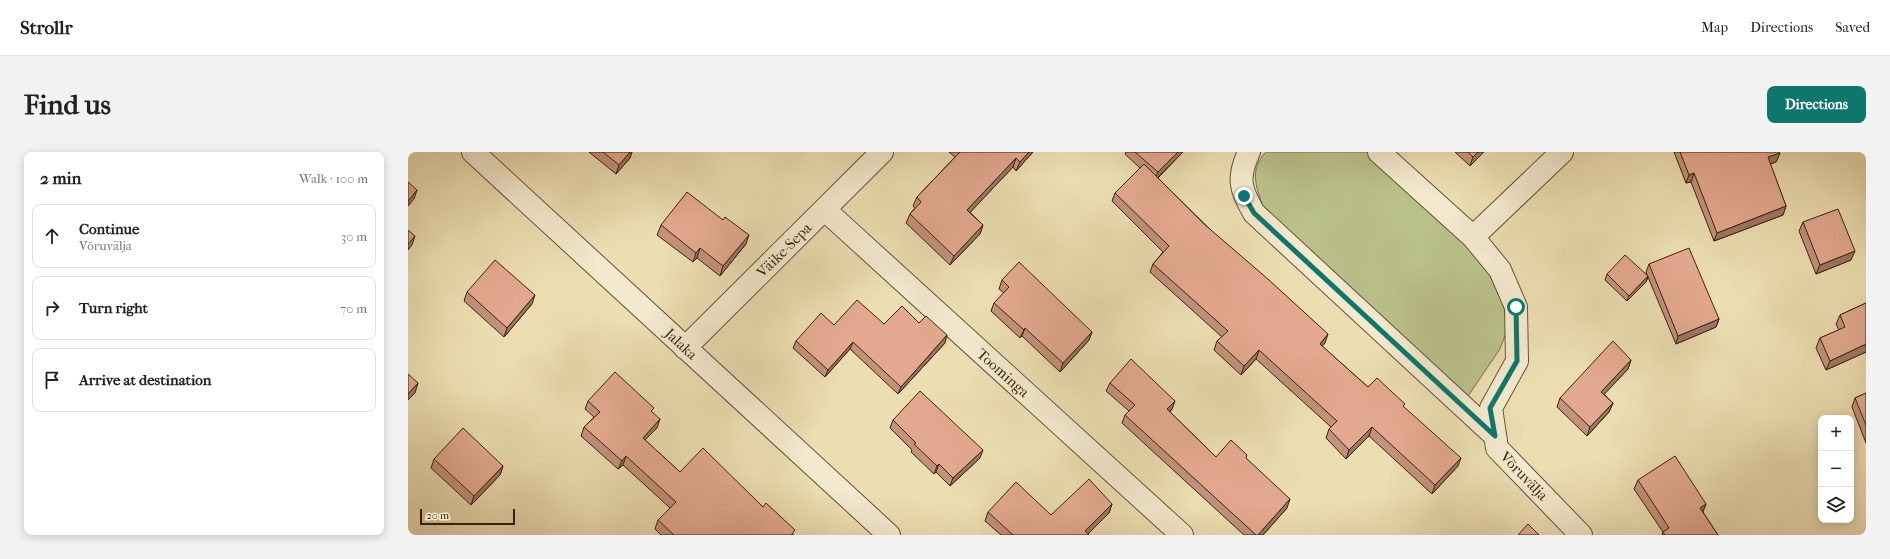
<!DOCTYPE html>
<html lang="en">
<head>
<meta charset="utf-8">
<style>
	body { margin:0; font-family:"IM FELL French Canon",serif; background:#f2f2f2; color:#222 }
	.controls { position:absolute; right:12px; bottom:12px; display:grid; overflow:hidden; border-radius:8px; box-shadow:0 2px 10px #0003 }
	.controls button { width:36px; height:36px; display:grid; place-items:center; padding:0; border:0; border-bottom:1px solid #e0e0e0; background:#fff; color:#222; font:20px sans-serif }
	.scale { position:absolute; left:12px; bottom:10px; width:95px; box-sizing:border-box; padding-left:4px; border:2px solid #36250e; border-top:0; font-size:11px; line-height:14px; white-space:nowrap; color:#36250e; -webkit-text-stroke:3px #f3e9cd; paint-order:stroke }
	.stop { position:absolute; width:12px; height:12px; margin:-9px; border:3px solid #0f766e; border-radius:50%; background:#fff }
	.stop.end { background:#0f766e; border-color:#fff; box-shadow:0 1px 4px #0008 }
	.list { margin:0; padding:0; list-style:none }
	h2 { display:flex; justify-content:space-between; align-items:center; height:52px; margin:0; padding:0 16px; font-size:17px }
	h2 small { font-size:13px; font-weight:400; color:#767676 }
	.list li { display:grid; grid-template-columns:26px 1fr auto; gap:12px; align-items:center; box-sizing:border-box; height:64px; margin:0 8px 8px; padding:0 8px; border:1px solid #e0e0e0; border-radius:8px }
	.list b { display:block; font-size:15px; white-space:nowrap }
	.list p { margin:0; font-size:13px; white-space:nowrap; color:#767676 }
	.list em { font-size:13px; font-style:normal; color:#767676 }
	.icon { flex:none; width:22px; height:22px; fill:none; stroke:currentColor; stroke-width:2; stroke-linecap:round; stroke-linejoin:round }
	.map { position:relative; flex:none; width:1458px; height:383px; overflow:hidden; border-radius:8px }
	header { display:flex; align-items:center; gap:24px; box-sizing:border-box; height:56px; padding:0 20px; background:#fff; border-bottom:1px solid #e0e0e0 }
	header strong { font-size:19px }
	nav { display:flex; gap:22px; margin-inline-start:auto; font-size:14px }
	.intro { display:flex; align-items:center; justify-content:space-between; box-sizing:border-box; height:96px; padding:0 24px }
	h1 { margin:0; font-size:28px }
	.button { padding:10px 18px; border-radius:8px; background:#0f766e; color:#fff; font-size:14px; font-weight:700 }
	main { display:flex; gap:24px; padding:0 24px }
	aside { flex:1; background:#fff; border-radius:8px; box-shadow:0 2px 10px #0003 }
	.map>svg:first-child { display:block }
	.green { fill:#bac08a; stroke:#78724c }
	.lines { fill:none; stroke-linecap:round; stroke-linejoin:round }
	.minor-casing { stroke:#645337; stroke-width:24 }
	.minor { stroke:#f3e9cd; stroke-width:22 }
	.wall { fill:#c3917c; stroke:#36250e }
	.shaded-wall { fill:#9f7665; stroke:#36250e }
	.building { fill:#e3a990; stroke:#36250e }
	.route { stroke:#0f766e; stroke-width:5 }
	.labels { text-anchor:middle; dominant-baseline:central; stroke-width:4; stroke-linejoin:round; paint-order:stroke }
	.street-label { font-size:15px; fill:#36250e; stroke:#f3e9cd }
</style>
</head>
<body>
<header>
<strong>Strollr</strong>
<nav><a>Map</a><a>Directions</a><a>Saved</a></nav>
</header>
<div class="intro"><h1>Find us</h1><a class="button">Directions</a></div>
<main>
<aside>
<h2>2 min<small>Walk · 100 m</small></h2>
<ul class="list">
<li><svg class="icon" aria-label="ahead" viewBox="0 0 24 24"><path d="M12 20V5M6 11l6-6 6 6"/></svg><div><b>Continue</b><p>Võruvälja</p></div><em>30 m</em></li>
<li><svg class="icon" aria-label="right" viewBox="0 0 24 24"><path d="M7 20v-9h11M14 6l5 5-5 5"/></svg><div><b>Turn right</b></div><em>70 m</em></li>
<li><svg class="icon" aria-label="arrive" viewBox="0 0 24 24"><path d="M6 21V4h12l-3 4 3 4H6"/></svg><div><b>Arrive at destination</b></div></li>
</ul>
</aside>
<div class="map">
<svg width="1458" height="383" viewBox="0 0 1458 383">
	<rect width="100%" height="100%" fill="#ecddb2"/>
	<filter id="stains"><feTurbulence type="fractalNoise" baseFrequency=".005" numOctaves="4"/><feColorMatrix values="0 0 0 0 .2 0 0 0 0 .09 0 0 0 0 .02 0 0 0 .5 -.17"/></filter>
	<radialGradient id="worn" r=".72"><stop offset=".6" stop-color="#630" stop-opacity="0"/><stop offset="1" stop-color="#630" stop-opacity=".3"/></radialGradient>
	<path class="green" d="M858,0H963L1056,83L1083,120L1095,148L1098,168V181L1092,197L1058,247L857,61C850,38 839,20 858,0Z"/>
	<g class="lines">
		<defs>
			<path id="minor" d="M65,0L481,383
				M841,0C829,26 832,37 846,61L1087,284
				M971,0L1065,85
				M1154,0L1065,85L1092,118L1108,155L1109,209L1083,256L1089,296L1173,383
				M417,58L774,383
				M277,196L474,0"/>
		</defs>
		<use href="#minor" class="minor-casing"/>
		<use href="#minor" class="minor"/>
	</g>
	<path class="wall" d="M181,0H224L222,6L208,22Z
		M541,0H625L608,19L605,15L562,60L575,73L572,82L542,113L498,71L502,62L507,56L505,54L509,45L547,5Z
		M718,0H775L750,26L917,191L914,194L960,235L996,255L1050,314L1024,342L961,284L938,307L918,286L921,277L923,275L848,207L833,223L806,198L809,189L814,185L742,120L745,112L755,100L704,49L707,41L732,16L717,2Z
		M1047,0H1076L1062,14Z
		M1266,0H1371L1372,1L1368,10L1362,12L1378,54L1375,63L1306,89L1283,30L1278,31Z
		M315,68L338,92L312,124L289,106L285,110L249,83L253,73Z
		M1395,70L1443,108L1408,122L1391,79Z
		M1241,112L1311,167L1308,175L1268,192L1240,125L1238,130L1219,149L1197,128L1199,122L1239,123L1238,120Z
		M594,128L684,180L681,188L652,220L614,184L612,186L583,159L586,151L596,141L591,137Z
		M59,140L124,152L96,185L56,149Z
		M1458,151V200L1418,218L1408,196L1412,186L1431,178L1428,172L1432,163Z
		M511,171L537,191L490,242L442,197L417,225L385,196L388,189L476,172Z
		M1223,208L1220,217L1196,242L1205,251L1201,260L1179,284L1149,255L1152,246Z
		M702,231L767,249L764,257L762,260L808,305L838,306L879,356L855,383H836L714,271L717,263L721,259L698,239Z
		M1458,241V291L1444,255L1447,246Z
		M180,249L244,260L249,276L237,288L272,320L355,355L386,383H253L247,377L250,368L262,356L215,313L210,317L173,284L176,275L186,265L177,257Z
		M485,268L572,306L542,334L528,320L526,322L503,300L504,298L482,276Z
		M26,307L95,314L92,323L63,353L23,316Z
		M1230,328L1298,352L1295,360L1310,383H1254L1255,380L1226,337Z
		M704,352L701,361L680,382L681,383H593L577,369L580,360L643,363Z"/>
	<path class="shaded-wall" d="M222,0H224L222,6L208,22L211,13Z
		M621,0H625L608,19L612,10Z
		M770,0H775L746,29L750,20Z
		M1070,0H1076L1062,14L1065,5Z
		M1372,1L1368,10L1357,14L1360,5Z
		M608,6L605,15L556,67L559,58Z
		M1286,21L1283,30L1278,31L1281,23Z
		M9,38L6,47L0,54V49Z
		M1378,54L1375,63L1306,89L1309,81Z
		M575,73L572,82L542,113L546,104Z
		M341,83L338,92L312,124L315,114Z
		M7,84L4,93L0,98V92Z
		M292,96L289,106L285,110L288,101Z
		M1447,99L1443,108L1408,122L1412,113Z
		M1240,124L1238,130L1219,149L1221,144Z
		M127,143L124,152L96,185L99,176Z
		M1311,167L1308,175L1268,192L1270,184Z
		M617,176L614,184L612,186Z
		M684,180L681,188L652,220L655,211Z
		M920,182L917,191L909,200L912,192Z
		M539,183L537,191L490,242L493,235Z
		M445,190L442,197L417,225L420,218Z
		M1458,192V200L1418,218L1422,209Z
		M851,198L848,207L833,223L836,214Z
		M1223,208L1220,217L1190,249L1193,240Z
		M10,231L7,241L0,248V242Z
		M767,249L764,257L756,266L759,257Z
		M1205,251L1201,260L1179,284L1182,275Z
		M252,267L249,276L231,294L235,286Z
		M964,275L961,284L938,307L941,298Z
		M575,298L572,306L542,334L545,326Z
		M218,304L215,313L210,317L214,309Z
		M1053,306L1050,314L1024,342L1027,333Z
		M531,312L528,320L526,322L529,314Z
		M95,314L92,323L63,353L66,344Z
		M882,347L879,356L855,383H850Z
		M704,352L701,361L679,383L677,379Z
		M1298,352L1294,361L1292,356Z"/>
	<path class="building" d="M195,0H222L211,13Z
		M552,0H621L612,10L608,6L559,58L575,73L546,104L502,62L513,50L509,45Z
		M727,0H770L750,20Z
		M1060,0H1070L1065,5Z
		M1272,0H1371L1372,1L1360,5L1378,54L1309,81L1286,21L1281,23Z
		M736,12L796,72L861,128L920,182L912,192L960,235L969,226L997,252L995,254L1053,306L1027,333L964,275L941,298L921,277L929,269L851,198L836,214L809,189L820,179L745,112L761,94L707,41Z
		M0,30L9,38L0,49Z
		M279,40L315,68L317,65L341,83L315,114L292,96L288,101L253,73Z
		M1430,57L1447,99L1412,113L1395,70Z
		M0,78L7,84L0,92Z
		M1281,96L1311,167L1270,184L1241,112Z
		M1217,103L1240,124L1221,144L1199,122Z
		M87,108L127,143L99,176L59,140Z
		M611,110L684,180L655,211L617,176L616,178L586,151L601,135L594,128Z
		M449,148L476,172L494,154L511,171L518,164L539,183L493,235L445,190L420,218L388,189L413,161L426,173Z
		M1458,151V192L1422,209L1412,186L1437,175L1432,163Z
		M1205,189L1223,208L1193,240L1205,251L1182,275L1152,246Z
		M723,207L767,249L759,257L808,305L823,288L839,303L838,306L882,347L850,383H848L717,263L727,253L702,231Z
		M207,220L246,256L243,259L252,267L235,286L272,320L295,296L355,355L358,351L387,378L383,383H266L250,368L268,350L218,304L214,309L176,275L192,260L180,249Z
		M0,222L10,231L0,242Z
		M512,239L575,298L545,326L531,312L529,314L506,292L508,291L485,268Z
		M1458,241V273L1447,246Z
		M55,276L95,314L66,344L26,307Z
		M1267,304L1298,352L1292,356L1310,383H1257L1255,380L1261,376L1230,328Z
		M681,327L704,352L677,379L681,383H605L580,360L608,330L643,363Z
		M1120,372L1131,383H1110Z"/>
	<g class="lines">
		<path class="route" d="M836,44L846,61L1087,284L1082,256L1109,209L1108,155"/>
	</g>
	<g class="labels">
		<g class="street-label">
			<text transform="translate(376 98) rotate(-45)">Väike-Sepa</text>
			<text transform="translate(273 192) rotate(43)">Jalaka</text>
			<text transform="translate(595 221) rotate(42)">Toominga</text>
			<text transform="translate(1116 324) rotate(46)">Võruvälja</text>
		</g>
	</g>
	<rect width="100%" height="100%" filter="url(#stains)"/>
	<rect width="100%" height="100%" fill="url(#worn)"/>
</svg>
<div class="controls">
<button>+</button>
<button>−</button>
<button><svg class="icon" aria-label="layers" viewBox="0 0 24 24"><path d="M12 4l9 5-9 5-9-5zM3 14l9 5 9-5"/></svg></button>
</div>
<div class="scale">20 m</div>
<div class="stop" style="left:1108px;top:155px"></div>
<div class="stop end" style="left:836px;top:44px"></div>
</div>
</main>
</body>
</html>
